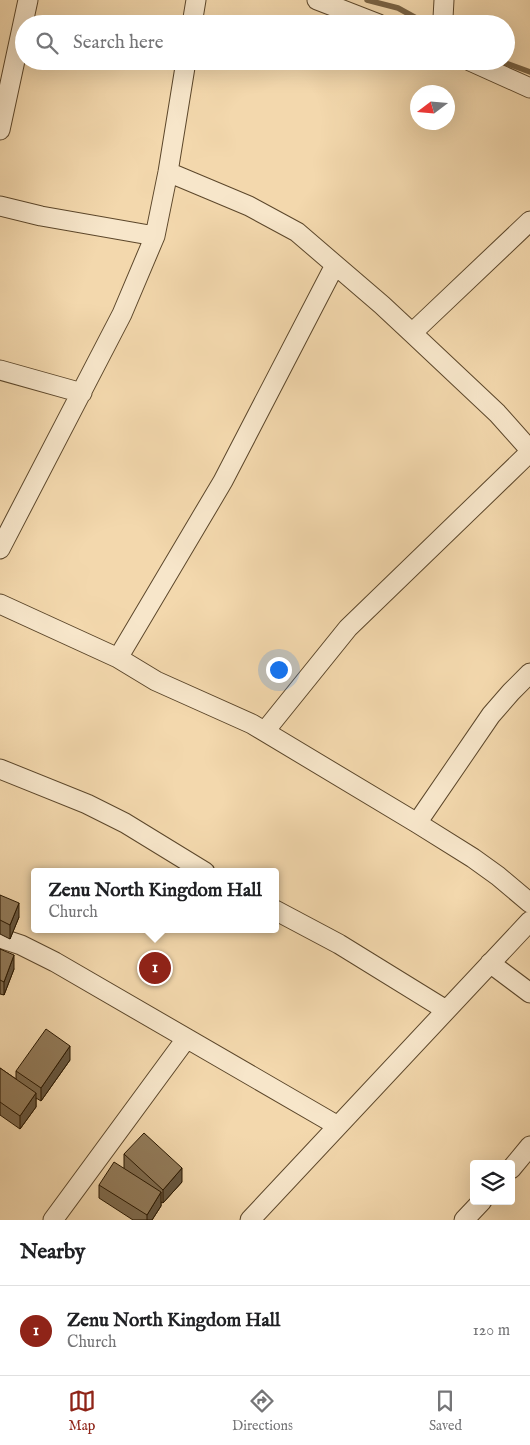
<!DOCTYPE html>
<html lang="en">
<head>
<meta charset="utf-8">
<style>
	body { margin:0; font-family:"IM FELL English",serif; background:#f6f6f6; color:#202124 }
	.controls { position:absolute; right:15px; bottom:15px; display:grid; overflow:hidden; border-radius:5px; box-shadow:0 5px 20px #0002 }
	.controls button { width:45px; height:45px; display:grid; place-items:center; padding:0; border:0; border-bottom:1px solid #e0e0e0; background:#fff; color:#202124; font:25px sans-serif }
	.compass { position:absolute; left:410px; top:85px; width:45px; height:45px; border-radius:50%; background:#fff; box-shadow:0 5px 20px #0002; rotate:254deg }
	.you { position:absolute; left:278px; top:669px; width:18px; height:18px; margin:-12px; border:4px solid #fff; border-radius:50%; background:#1a73e8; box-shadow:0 0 0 8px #1a73e833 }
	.badge { display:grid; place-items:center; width:32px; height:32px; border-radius:50%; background:#8f2418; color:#fff; font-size:16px; font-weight:700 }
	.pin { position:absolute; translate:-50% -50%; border:2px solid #fff; box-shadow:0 1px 5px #0006 }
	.popup { position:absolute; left:31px; top:868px; width:248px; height:65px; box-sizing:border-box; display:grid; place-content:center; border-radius:5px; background:#fff; filter:drop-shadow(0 1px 4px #0005); font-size:16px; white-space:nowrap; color:#757577 }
	.popup b { font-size:19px; color:#202124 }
	.popup::after { content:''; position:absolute; left:50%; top:100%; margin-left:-10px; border:10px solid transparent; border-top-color:#fff }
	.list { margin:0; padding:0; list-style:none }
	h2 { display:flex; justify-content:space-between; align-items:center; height:65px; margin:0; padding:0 20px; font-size:21px }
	h2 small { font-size:16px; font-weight:400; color:#757577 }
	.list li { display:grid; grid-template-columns:32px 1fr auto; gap:15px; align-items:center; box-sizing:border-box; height:90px; padding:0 20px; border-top:1px solid #e0e0e0 }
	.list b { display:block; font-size:19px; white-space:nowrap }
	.list p { margin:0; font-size:16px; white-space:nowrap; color:#757577 }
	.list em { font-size:16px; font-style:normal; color:#757577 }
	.icon { flex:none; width:28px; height:28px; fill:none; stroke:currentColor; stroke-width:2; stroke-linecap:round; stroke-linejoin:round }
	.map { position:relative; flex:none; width:530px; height:1220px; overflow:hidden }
	.search { position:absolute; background:#fff; box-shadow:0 5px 20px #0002; left:15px; right:15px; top:15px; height:55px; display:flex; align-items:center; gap:12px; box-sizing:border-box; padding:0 18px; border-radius:28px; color:#757577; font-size:19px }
	.sheet { height:155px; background:#fff }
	nav { display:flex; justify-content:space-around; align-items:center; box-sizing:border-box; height:70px; border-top:1px solid #e0e0e0; background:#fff; font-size:14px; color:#757577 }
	nav a { display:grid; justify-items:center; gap:2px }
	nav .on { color:#8f2418 }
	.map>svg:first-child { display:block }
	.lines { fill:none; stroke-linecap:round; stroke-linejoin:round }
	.stream { stroke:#796344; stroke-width:5.5 }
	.street-casing { stroke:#5c472b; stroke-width:21 }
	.street { stroke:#f7e6ca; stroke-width:19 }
	.wall { fill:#7e6a4d; stroke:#291700 }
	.shaded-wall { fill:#66563f; stroke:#291700 }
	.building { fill:#927b5a; stroke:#291700 }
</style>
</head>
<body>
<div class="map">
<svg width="530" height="1220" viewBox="0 0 530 1220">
	<rect width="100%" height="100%" fill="#f3d8ad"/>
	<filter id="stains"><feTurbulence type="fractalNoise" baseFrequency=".004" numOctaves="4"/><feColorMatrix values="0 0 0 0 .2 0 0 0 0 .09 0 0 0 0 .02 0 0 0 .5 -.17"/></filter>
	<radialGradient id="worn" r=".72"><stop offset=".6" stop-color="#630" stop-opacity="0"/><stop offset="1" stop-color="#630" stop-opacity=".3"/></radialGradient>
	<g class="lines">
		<path class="stream" d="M367,0L398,8L427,24
			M500,61L530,72"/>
		<defs>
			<path id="street" d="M317,0L379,24
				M443,18L444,0
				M192,24L196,0
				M470,61L530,88
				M0,130L28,0
				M168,172L249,206L297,232L382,305L412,333L497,413L530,450
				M0,206L41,216L155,236
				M412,333L530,221
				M0,370L82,393
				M0,549L122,314L155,236L168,172L186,61
				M0,604L118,658L156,681L252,724L417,823L473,858L498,876L530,903
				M118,658L223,481L335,265
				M265,731L348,628L530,452
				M0,769L87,804L125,823L205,872
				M417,823L491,715L511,692L530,673
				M275,910L339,944L446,1010
				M0,938L21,945L55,962L338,1126
				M490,963L530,993
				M511,1169L530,1146
				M53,1220L186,1039
				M250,1220L530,921
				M464,1220L482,1201"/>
		</defs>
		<use href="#street" class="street-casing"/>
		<use href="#street" class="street"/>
	</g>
	<path class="wall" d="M0,895L19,917L10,939L0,934Z
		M0,949L14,969L4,995L0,994Z
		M70,1060L41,1101L36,1098V1107L20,1129L0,1115V1068L16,1079V1071Z
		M124,1154L182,1182L163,1203L161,1202V1206L152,1220H133L99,1198V1185L124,1168Z"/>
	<path class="shaded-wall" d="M19,903V917L10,939V925Z
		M14,955V969L4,995V982Z
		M70,1046V1060L41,1101V1088Z
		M36,1093V1107L20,1129V1116Z
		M182,1168V1182L163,1203V1190Z
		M161,1192V1206L152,1220H147V1215Z"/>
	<path class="building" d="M0,895L19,903L10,925L0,920Z
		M0,949L14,955L4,982L0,980Z
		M46,1029L70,1046L41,1088L16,1071Z
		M0,1068L36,1093L20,1116L0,1102Z
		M144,1133L182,1168L163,1190L124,1154Z
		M114,1162L161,1192L147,1215L99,1185Z"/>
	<rect width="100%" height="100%" filter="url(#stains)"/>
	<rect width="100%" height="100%" fill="url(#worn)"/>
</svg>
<div class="controls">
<button><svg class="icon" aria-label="layers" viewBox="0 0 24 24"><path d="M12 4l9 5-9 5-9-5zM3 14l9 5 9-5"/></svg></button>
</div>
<svg class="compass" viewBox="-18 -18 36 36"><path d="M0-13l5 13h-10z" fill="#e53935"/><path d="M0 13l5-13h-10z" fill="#757577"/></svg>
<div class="you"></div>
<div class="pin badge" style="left:155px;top:968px">1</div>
<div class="popup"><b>Zenu North Kingdom Hall</b>Church</div>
<div class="search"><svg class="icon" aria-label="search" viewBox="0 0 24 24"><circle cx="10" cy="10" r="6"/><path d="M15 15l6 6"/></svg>Search here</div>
</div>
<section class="sheet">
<h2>Nearby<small></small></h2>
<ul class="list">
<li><span class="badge">1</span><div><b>Zenu North Kingdom Hall</b><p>Church</p></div><em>120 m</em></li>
</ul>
</section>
<nav>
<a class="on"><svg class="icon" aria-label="map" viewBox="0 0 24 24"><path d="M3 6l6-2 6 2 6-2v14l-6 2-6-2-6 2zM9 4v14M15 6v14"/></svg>Map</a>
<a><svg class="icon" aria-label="directions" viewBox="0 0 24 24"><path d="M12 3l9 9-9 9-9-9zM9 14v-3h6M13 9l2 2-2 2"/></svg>Directions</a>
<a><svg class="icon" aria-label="saved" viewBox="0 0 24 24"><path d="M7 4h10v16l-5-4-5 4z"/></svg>Saved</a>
</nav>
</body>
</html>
